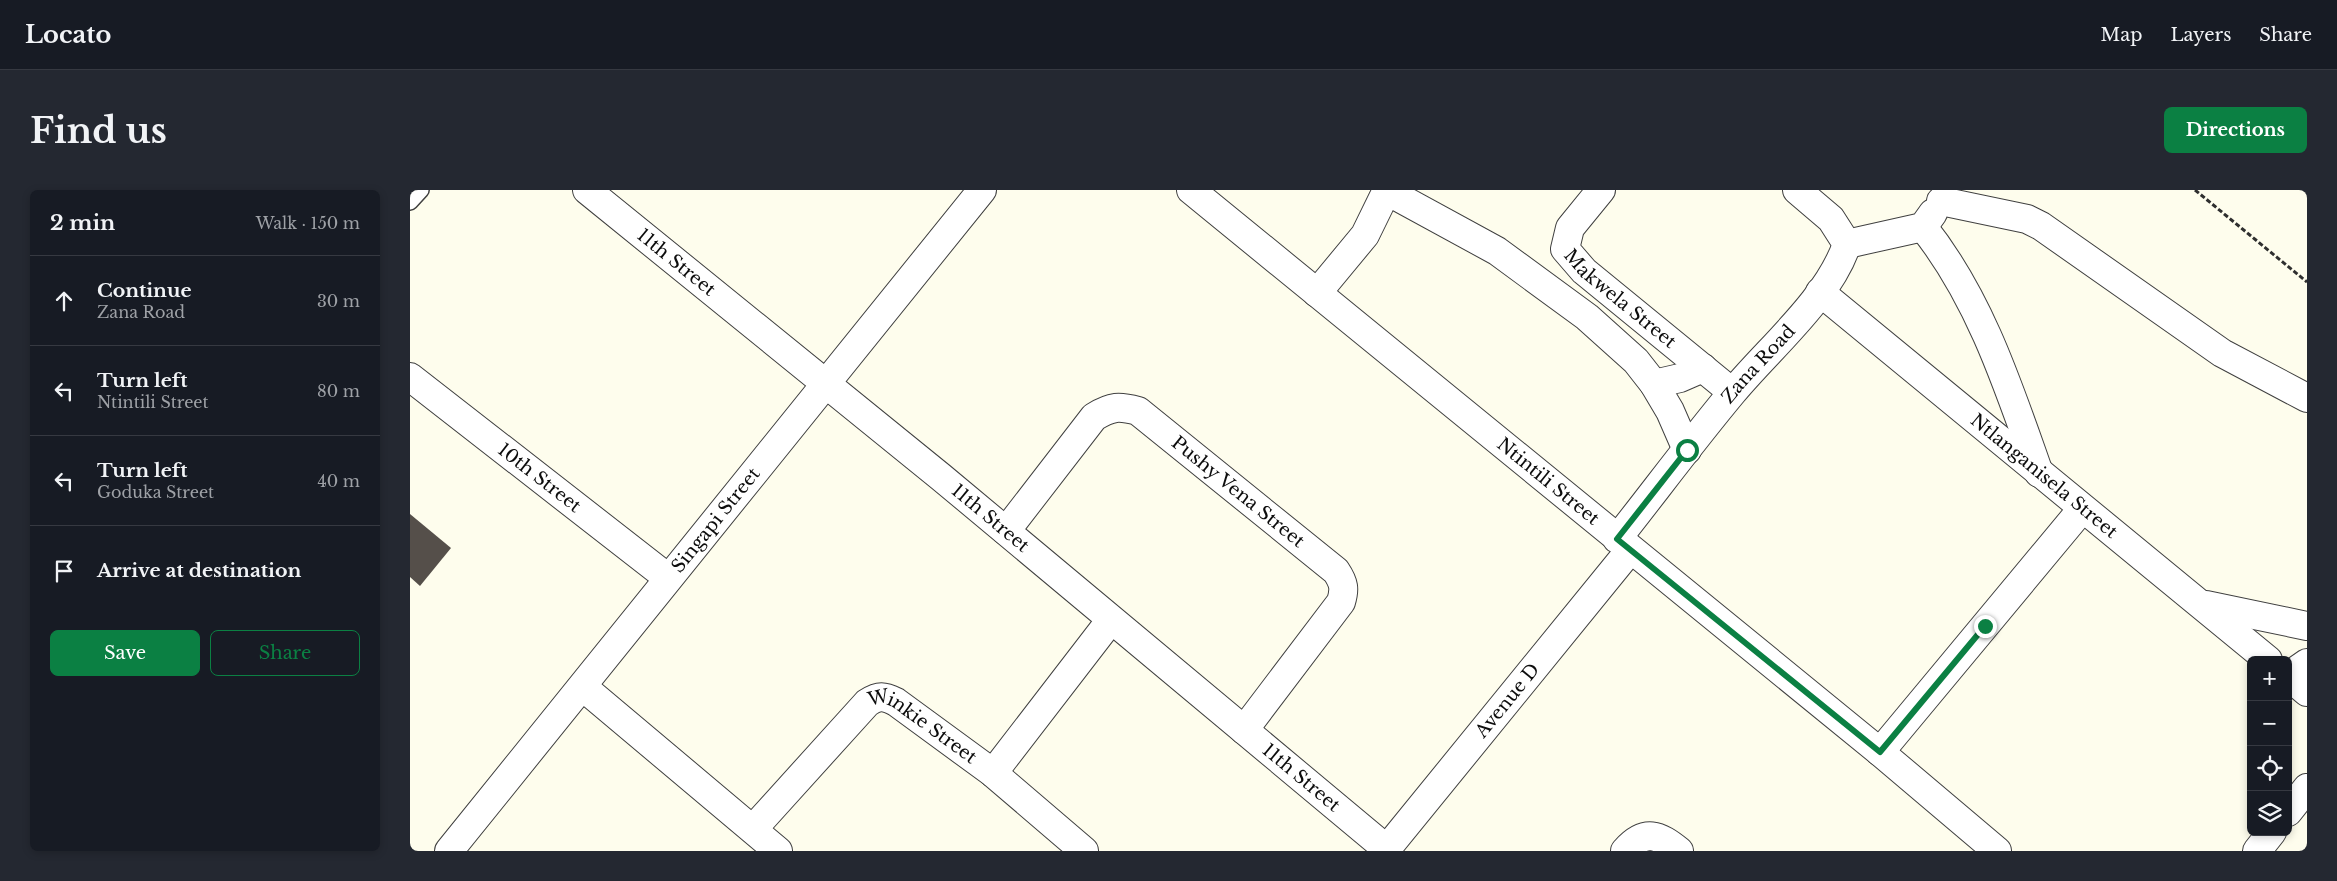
<!DOCTYPE html>
<html lang="en">
<head>
<meta charset="utf-8">
<style>
	body { margin:0; font-family:"Libre Baskerville",serif; background:#242831; color:#f1f3f6 }
	.controls { position:absolute; right:15px; bottom:15px; display:grid; overflow:hidden; border-radius:8px; box-shadow:0 2px 8px #0003 }
	.controls button { width:45px; height:45px; display:grid; place-items:center; padding:0; border:0; border-bottom:1px solid #363941; background:#171b24; color:#f1f3f6; font:25px sans-serif }
	.stop { position:absolute; width:15px; height:15px; margin:-11px; border:4px solid #0b8043; border-radius:50%; background:#fff }
	.stop.end { background:#0b8043; border-color:#fff; box-shadow:0 1px 5px #0008 }
	.list { margin:0; padding:0; list-style:none }
	h2 { display:flex; justify-content:space-between; align-items:center; height:65px; margin:0; padding:0 20px; font-size:21px }
	h2 small { font-size:16px; font-weight:400; color:#9ea1a6 }
	.list li { display:grid; grid-template-columns:32px 1fr auto; gap:15px; align-items:center; box-sizing:border-box; height:90px; padding:0 20px; border-top:1px solid #363941 }
	.list b { display:block; font-size:19px; white-space:nowrap }
	.list p { margin:0; font-size:16px; white-space:nowrap; color:#9ea1a6 }
	.list em { font-size:16px; font-style:normal; color:#9ea1a6 }
	.actions { display:flex; gap:10px; padding:15px 20px }
	.actions a { flex:1; padding:11px 0; border:1px solid #0b8043; border-radius:8px; text-align:center; font-size:18px; color:#0b8043 }
	.actions .main { background:#0b8043; color:#fff }
	.icon { flex:none; width:28px; height:28px; fill:none; stroke:currentColor; stroke-width:2; stroke-linecap:round; stroke-linejoin:round }
	.map { position:relative; flex:none; width:1897px; height:661px; overflow:hidden; border-radius:8px }
	header { display:flex; align-items:center; gap:30px; box-sizing:border-box; height:70px; padding:0 25px; background:#171b24; border-bottom:1px solid #363941 }
	header strong { font-size:24px }
	nav { display:flex; gap:28px; margin-inline-start:auto; font-size:18px }
	.intro { display:flex; align-items:center; justify-content:space-between; box-sizing:border-box; height:120px; padding:0 30px }
	h1 { margin:0; font-size:35px }
	.button { padding:12px 22px; border-radius:8px; background:#0b8043; color:#fff; font-size:18px; font-weight:700 }
	main { display:flex; gap:30px; padding:0 30px }
	aside { flex:1; background:#171b24; border-radius:8px; box-shadow:0 2px 8px #0003 }
	.map>svg:first-child { display:block }
	.building { fill:#554f4a }
	.lines { fill:none; stroke-linecap:round; stroke-linejoin:round }
	.service-casing { stroke:#404040; stroke-width:18 }
	.minor-casing { stroke:#404040; stroke-width:30 }
	.path { stroke:#2f2f2f; stroke-width:3; stroke-dasharray:5 2.5; stroke-linecap:butt }
	.service { stroke:#fff; stroke-width:15 }
	.minor { stroke:#fff; stroke-width:28 }
	.route { stroke:#0b8043; stroke-width:6 }
	.labels { text-anchor:middle; dominant-baseline:central; stroke-width:5; stroke-linejoin:round; paint-order:stroke }
	.street-label { font-size:18px; fill:#0d0d0d; stroke:#fff }
</style>
</head>
<body>
<header>
<strong>Locato</strong>
<nav><a>Map</a><a>Layers</a><a>Share</a></nav>
</header>
<div class="intro"><h1>Find us</h1><a class="button">Directions</a></div>
<main>
<aside>
<h2>2 min<small>Walk · 150 m</small></h2>
<ul class="list">
<li><svg class="icon" aria-label="ahead" viewBox="0 0 24 24"><path d="M12 20V5M6 11l6-6 6 6"/></svg><div><b>Continue</b><p>Zana Road</p></div><em>30 m</em></li>
<li><svg class="icon" aria-label="left" viewBox="0 0 24 24"><path d="M17 20v-9H6M10 6l-5 5 5 5"/></svg><div><b>Turn left</b><p>Ntintili Street</p></div><em>80 m</em></li>
<li><svg class="icon" aria-label="left" viewBox="0 0 24 24"><path d="M17 20v-9H6M10 6l-5 5 5 5"/></svg><div><b>Turn left</b><p>Goduka Street</p></div><em>40 m</em></li>
<li><svg class="icon" aria-label="arrive" viewBox="0 0 24 24"><path d="M6 21V4h12l-3 4 3 4H6"/></svg><div><b>Arrive at destination</b></div></li>
</ul>
<div class="actions"><a class="main">Save</a><a>Share</a></div>
</aside>
<div class="map">
<svg width="1897" height="661" viewBox="0 0 1897 661">
	<rect width="100%" height="100%" fill="#fefded"/>
	<path class="building" d="M0,324L41,358L10,396L0,387Z"/>
	<g class="lines">
		<defs>
			<path id="service" d="M0,12L11,0"/>
			<g id="minor">
				<path id="s1" d="M177,0L531,287L979,661"/>
				<path id="s2" d="M781,0L1470,562L1587,661"/>
				<path id="s3" d="M1191,0L1160,38L1155,59L1174,81L1322,202"/>
				<path d="M977,1L1087,61L1177,127L1226,171L1244,194L1260,221L1277,260"/>
				<path d="M1531,11L1617,29L1631,36L1812,163L1897,208"/>
				<path d="M1513,37C1570,108 1599,198 1629,283"/>
				<path d="M1437,54L1513,37L1523,23"/>
				<path id="s4" d="M1410,102L1858,470"/>
				<path d="M907,103L955,45L977,0"/>
				<path id="s5" d="M0,187L258,388"/>
				<path d="M1244,194L1270,188L1293,178"/>
				<path id="s6" d="M596,341L684,227C702,216 709,216 728,221L926,381C934,393 935,399 931,412L834,540"/>
				<path id="s7" d="M1207,349C1245,301 1282,251 1322,203C1359,158 1418,110 1437,54L1421,29L1387,0"/>
				<path d="M1796,415L1897,436"/>
				<path d="M1878,486L1897,502"/>
				<path d="M1878,486L1897,473"/>
				<path d="M173,497L368,661"/>
				<path d="M1470,562L1672,319"/>
				<path d="M583,583L700,431"/>
				<path d="M1878,622L1897,598"/>
				<path id="s8" d="M343,639L457,513C469,505 474,506 486,512L583,583L674,661"/>
				<path id="s9" d="M39,661L572,0"/>
				<path id="s10" d="M975,661L1220,360"/>
				<path d="M1215,661C1235,638 1249,645 1269,661"/>
				<path d="M1847,661L1862,642"/>
			</g>
		</defs>
		<use href="#service" class="service-casing"/>
		<use href="#minor" class="minor-casing"/>
		<path class="path" d="M1785,0L1897,92"/>
		<use href="#service" class="service"/>
		<use href="#minor" class="minor"/>
	</g>
	<g class="lines">
		<path class="route" d="M1277,260L1207,349L1470,562L1575,436"/>
	</g>
	<g class="labels">
		<g class="street-label">
			<text stroke="none"><textPath href="#s1" startOffset="115">11th Street</textPath></text>
			<text stroke="none"><textPath href="#s3" startOffset="145">Makwela Street</textPath></text>
			<text stroke="none"><textPath href="#s7" startOffset="225">Zana Road</textPath></text>
			<text stroke="none"><textPath href="#s5" startOffset="164">10th Street</textPath></text>
			<text stroke="none"><textPath href="#s4" startOffset="290">Ntlanganisela Street</textPath></text>
			<text stroke="none"><textPath href="#s2" startOffset="461">Ntintili Street</textPath></text>
			<text stroke="none"><textPath href="#s6" startOffset="319">Pushy Vena Street</textPath></text>
			<text stroke="none"><textPath href="#s1" startOffset="520">11th Street</textPath></text>
			<text stroke="none"><textPath href="#s9" startOffset="425">Singapi Street</textPath></text>
			<text stroke="none"><textPath href="#s10" startOffset="194">Avenue D</textPath></text>
			<text stroke="none"><textPath href="#s8" startOffset="235">Winkie Street</textPath></text>
			<text stroke="none"><textPath href="#s1" startOffset="925">11th Street</textPath></text>
		</g>
	</g>
</svg>
<div class="controls">
<button>+</button>
<button>−</button>
<button><svg class="icon" aria-label="locate" viewBox="0 0 24 24"><circle cx="12" cy="12" r="6"/><path d="M12 2v4M12 18v4M2 12h4M18 12h4"/></svg></button>
<button><svg class="icon" aria-label="layers" viewBox="0 0 24 24"><path d="M12 4l9 5-9 5-9-5zM3 14l9 5 9-5"/></svg></button>
</div>
<div class="stop" style="left:1277px;top:260px"></div>
<div class="stop end" style="left:1575px;top:436px"></div>
</div>
</main>
</body>
</html>
